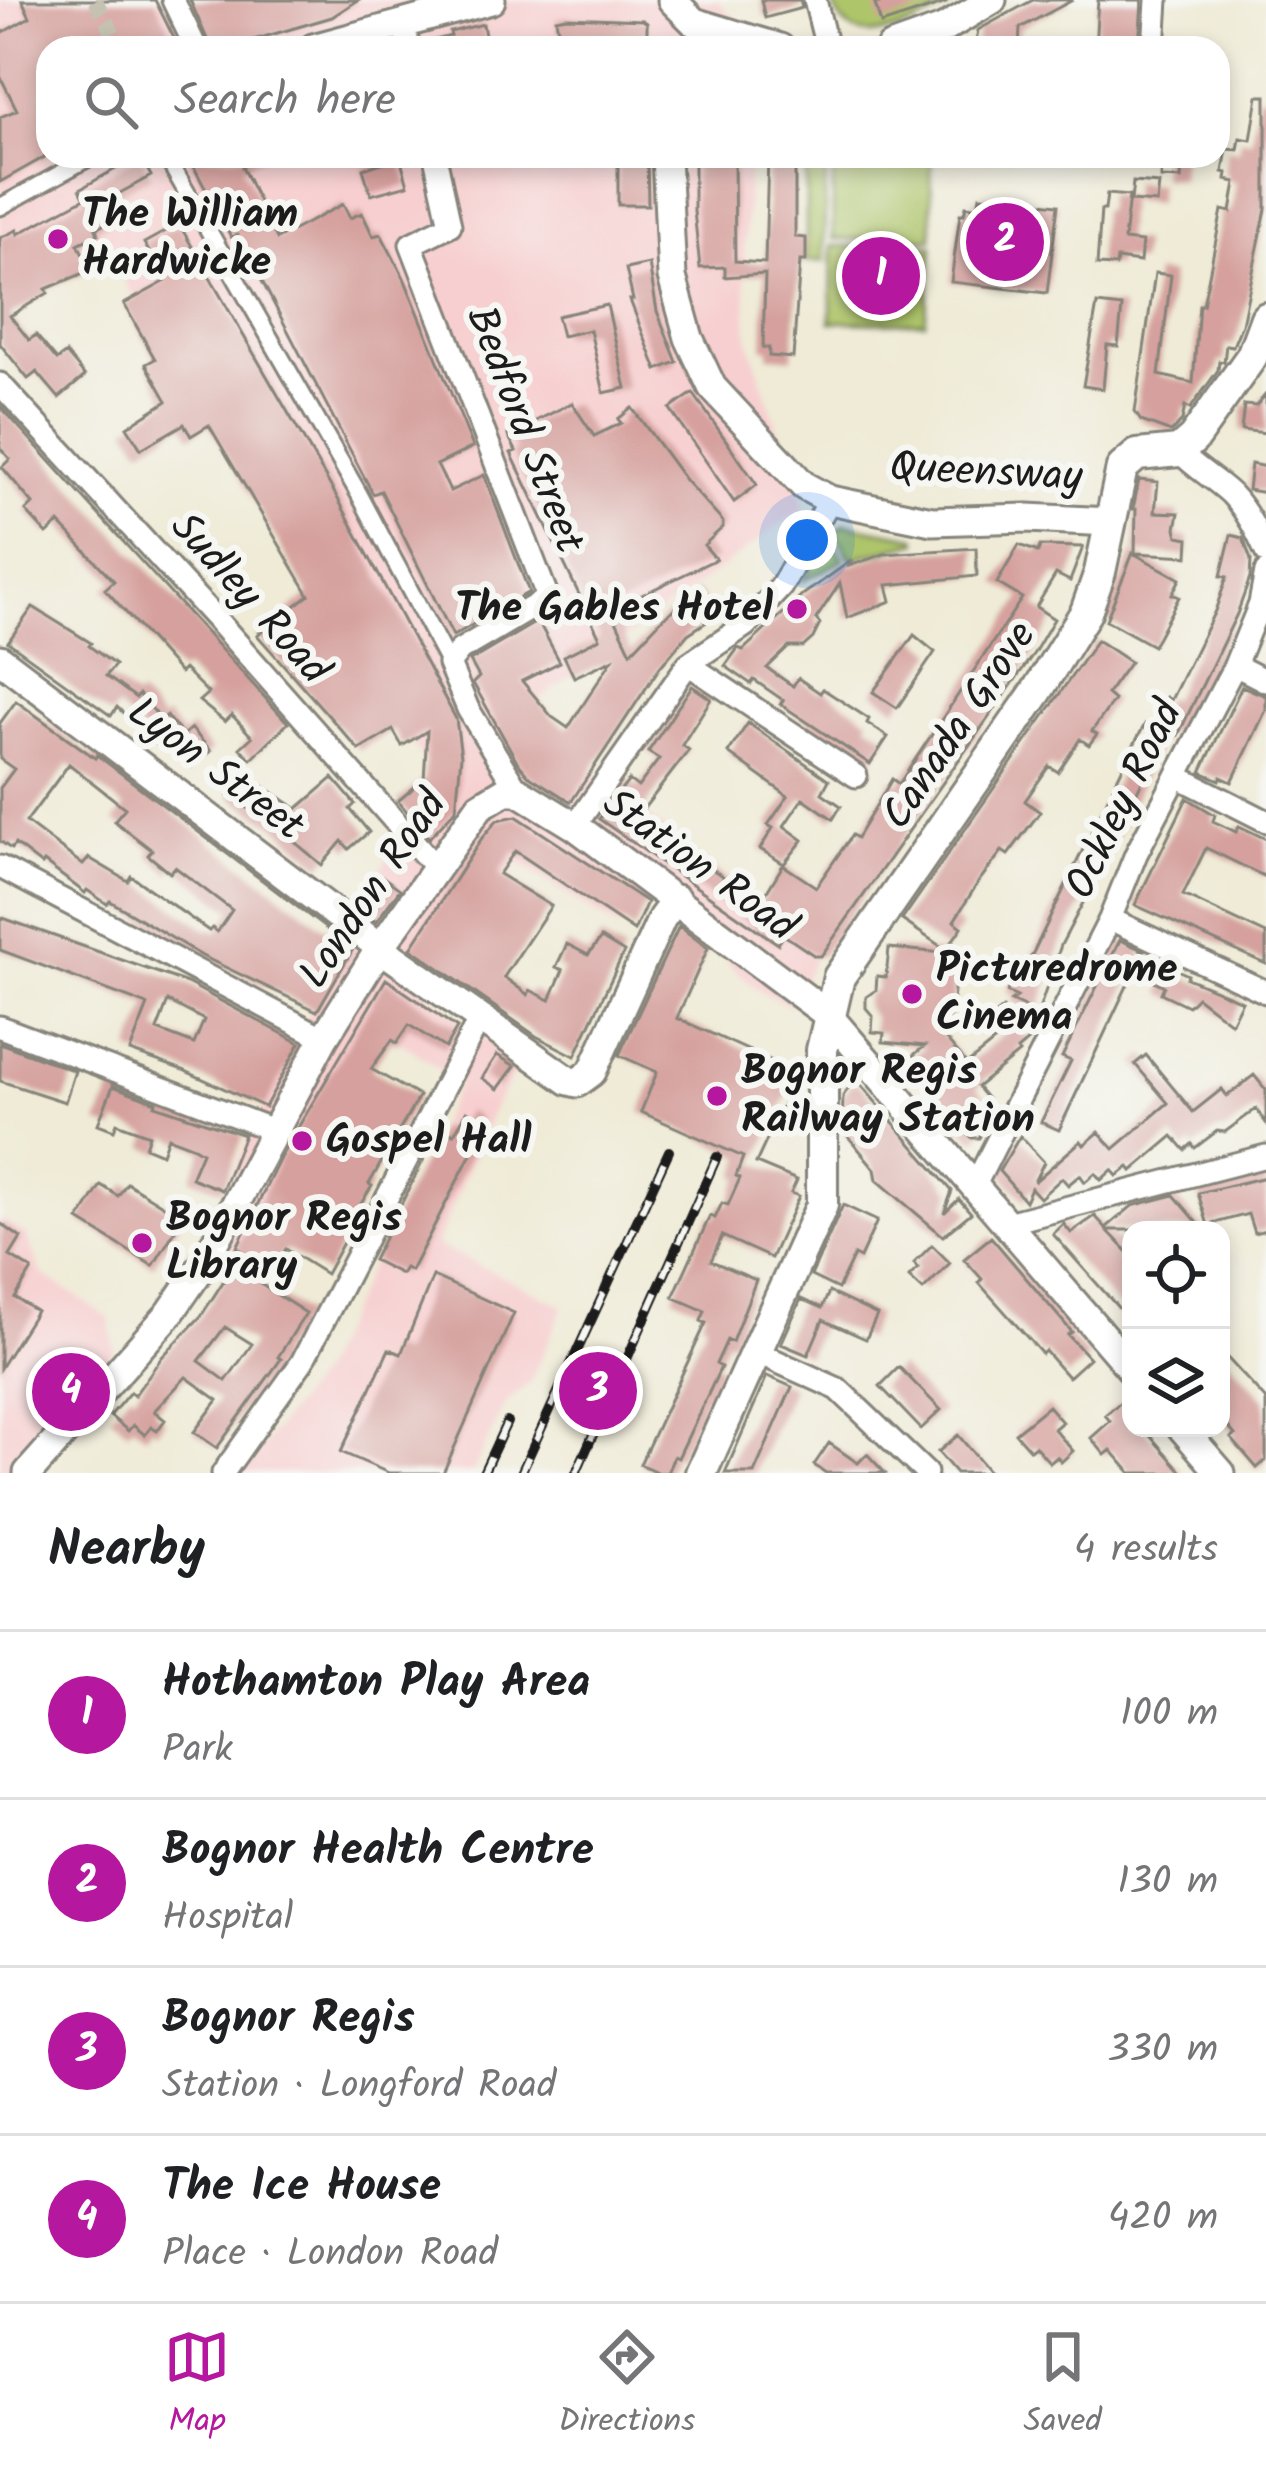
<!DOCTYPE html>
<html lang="en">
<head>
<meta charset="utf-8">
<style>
	body { margin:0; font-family:Kalam,sans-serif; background:#f6f6f6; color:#202124 }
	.controls { position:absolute; right:36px; bottom:36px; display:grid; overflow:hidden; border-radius:24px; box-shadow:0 6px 18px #0003 }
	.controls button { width:108px; height:108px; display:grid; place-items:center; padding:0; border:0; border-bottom:3px solid #e0e0e0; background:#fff; color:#202124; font:60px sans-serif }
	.you { position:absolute; left:807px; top:540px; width:42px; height:42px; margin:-30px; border:9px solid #fff; border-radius:50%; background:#1a73e8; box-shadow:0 0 0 18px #1a73e833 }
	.badge { display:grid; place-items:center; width:78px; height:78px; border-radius:50%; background:#b5179e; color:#fff; font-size:39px; font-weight:700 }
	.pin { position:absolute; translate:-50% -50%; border:6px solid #fff; box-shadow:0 3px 12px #0006 }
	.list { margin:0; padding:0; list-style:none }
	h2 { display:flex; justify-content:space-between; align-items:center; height:156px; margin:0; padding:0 48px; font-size:51px }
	h2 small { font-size:39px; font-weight:400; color:#757577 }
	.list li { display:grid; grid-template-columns:78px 1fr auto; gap:36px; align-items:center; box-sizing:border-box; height:168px; padding:0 48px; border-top:3px solid #e0e0e0 }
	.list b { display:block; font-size:45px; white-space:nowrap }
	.list p { margin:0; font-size:39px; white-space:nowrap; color:#757577 }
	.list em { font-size:39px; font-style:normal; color:#757577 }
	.icon { flex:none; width:66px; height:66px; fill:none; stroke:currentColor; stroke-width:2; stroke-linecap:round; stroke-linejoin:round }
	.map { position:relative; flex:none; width:1266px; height:1473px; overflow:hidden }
	.search { position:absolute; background:#fff; box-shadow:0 6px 18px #0003; left:36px; right:36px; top:36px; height:132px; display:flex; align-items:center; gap:30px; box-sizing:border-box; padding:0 42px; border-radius:36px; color:#757577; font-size:45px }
	.sheet { height:828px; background:#fff }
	nav { display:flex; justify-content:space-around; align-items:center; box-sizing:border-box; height:168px; border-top:3px solid #e0e0e0; background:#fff; font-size:33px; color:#757577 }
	nav a { display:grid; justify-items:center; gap:6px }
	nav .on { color:#b5179e }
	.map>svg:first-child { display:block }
	.built { fill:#f7cfd0 }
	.green { fill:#aec56a; stroke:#657043; stroke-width:3 }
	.building { fill:#d5a09d; fill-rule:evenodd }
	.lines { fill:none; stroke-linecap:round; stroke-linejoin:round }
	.pedestrian-tunnel { stroke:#c5c2b2; stroke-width:15; stroke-dasharray:15 8; stroke-linecap:butt }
	.pedestrian-casing { stroke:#86847a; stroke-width:21 }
	.minor-casing { stroke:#86847a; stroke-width:27 }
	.tertiary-casing { stroke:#86847a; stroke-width:33 }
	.secondary-casing { stroke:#86847a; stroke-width:36 }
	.pedestrian { stroke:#fff; stroke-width:15 }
	.minor { stroke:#fff; stroke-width:21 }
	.tertiary { stroke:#fff; stroke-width:27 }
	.secondary { stroke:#fff; stroke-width:30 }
	.rail-casing { stroke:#1c1c1c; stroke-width:10 }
	.rail { stroke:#f6f6f2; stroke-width:6; stroke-dasharray:18; stroke-linecap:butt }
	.poi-dot { fill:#b5179e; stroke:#f6f6f2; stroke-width:4.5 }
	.labels { text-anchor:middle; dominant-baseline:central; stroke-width:12; stroke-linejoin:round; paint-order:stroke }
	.poi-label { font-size:42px; font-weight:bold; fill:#1c1c1c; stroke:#f6f6f2; text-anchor:start }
	.street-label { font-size:42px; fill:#1c1c1c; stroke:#f6f6f2 }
</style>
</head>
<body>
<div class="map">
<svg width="1266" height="1473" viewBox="0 0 1266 1473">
	<rect width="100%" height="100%" fill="#f6f6f2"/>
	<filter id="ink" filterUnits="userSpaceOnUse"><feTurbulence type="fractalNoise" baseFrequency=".00833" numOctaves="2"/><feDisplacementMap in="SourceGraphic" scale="24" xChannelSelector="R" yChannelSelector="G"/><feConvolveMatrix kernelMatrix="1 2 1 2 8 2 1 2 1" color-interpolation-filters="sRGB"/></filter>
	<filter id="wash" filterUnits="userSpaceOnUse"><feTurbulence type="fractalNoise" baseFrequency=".004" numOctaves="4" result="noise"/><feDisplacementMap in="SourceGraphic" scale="48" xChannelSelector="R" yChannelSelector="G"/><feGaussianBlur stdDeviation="2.7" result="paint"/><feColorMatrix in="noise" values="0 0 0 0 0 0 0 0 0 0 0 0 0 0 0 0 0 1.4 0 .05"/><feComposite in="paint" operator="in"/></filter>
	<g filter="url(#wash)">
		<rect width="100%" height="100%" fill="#efebd7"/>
		<path class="built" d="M0,0H716L768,48H48V156H750L744,249L748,337L804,508L522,712L816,954L791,1006L764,994L731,967L712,938L709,944L652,904L618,928L515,861L426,992L520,1064L494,1107L436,1245L564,1306L530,1382L505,1404L472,1473H242L318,1374L459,1083L391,1035L261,1267L201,1231L223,1193L358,907L436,778L309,595L103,245L0,298Z
			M0,1218L26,1235L42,1274L109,1318L115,1352L86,1382L63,1368L39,1412L50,1416L6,1473H0Z"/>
		<path class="green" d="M832,0H964C924,19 849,66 832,0Z
			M806,156H826L824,261H806Z
			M833,156H931L932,239H833Z
			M832,246H933L925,322H831Z
			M845,524L916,537L918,542L851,559L835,532Z
			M829,536L844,560L802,581Z"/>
		<g id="blocks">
			<path class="building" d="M22,0H155L179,48H48V155L0,182V117L17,110L0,76V34L30,17Z
				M190,0H358L332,17L226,48H211Z
				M761,0H800L802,8L765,18Z
				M890,0H946V3L881,24L875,4Z
				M1033,0H1073L1020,28L1019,48H975L978,30Z
				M1098,0H1142L1139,48H1095Z
				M566,17L643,20L647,23V48L561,46L556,19Z
				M483,24L487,48H425L424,43L451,36L450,32Z
				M1258,96H1266V209L1242,324L1233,346L1226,345L1224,362L1219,361L1218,370L1190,409L1185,406L1182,421L1171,432L1141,421L1135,412L1155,273L1171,275L1159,375L1193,383L1199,305H1203L1222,210L1231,212L1236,182L1226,180L1227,173L1223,172L1227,149L1238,150L1240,138L1251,140Z
				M188,156H264L242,167L277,239L343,204L350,218L362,213L373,236L381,234L404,278L473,447L437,465L450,491L484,475L529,592L453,636L381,491L373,494L238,235L231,237Z
				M618,156H647L648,205H618Z
				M694,156H734L735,261L765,263L768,156H795V237L806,238V261H800L793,358L769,356V348H763L765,274L725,277V267L700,268L694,211Z
				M1162,156H1183L1181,179L1161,178Z
				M400,157L408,185L371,195L363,169Z
				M135,158L142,159L151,176L109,199L119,216L96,229L98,234L78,244L91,270L46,289L48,293L10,316L29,340L36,335L57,360L66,353L85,376L59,398L37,372L28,379L0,344V238L17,230L18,234L85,198L80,189Z
				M1133,182L1159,184L1157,203L1131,201Z
				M1107,194L1129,196L1124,240L1142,242L1140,262L1117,259L1116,266L1097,265L1101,210H1105Z
				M980,196L1058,205L1047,293L951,282L960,214H964L966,206L978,208Z
				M179,224L338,499L456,719L461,756L456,809L429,838L398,801L424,779L427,731L402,746L393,730L359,750L257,635L309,595L209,425L191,436L184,424L141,449L127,427L167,401L146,364L155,359L124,304L166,281L144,243Z
				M649,264L657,311L677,362L657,370L630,300H633L626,269Z
				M1097,304L1122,307L1118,346L1107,345L1103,389L1083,386Z
				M607,305L626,388L604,393L590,330L562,336L557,316Z
				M693,393L757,485L734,502L670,409Z
				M1266,394V433L1241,430L1244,405L1256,406Z
				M572,403L594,436L621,423L618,419L632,408L685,480L723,522V527L704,545L716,559L611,610L631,652L662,619L698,591L714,617L688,634L660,667L571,802L528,775L518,763L473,683L479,677L470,661L538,621L560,662L522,681L552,717L568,728L612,660L574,677L564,656L600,638L511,453L516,451L508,435Z
				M0,406L288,723L251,759L240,748L252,737L232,715L225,722L199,701L208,693L184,669L180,673L105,589L114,581L59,523L47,534L26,511L33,504L2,467L10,459L0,448Z
				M1251,464L1266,467V493L1248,490Z
				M1139,480L1158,482L1155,512L1179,513L1176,528L1178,536L1189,538L1188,556L1135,553L1136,509H1133Z
				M1231,535L1243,538L1251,560L1250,578L1237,614L1178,735L1168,731L1152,759L1110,851L1061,945L1038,1013L1011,1001L1017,997L1007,992L1012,979L1019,982L1130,752L1145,724L1151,726L1166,697L1171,700L1215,611L1227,577L1221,576Z
				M1019,545L1038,552L1040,546L1083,547L1070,581L1056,574L1036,607L1054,619L1034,653L821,956H815L784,935L778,944L599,819L629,780L638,787L659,759L648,752L692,686L711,699L682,745L689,750L638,816L760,903L783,865L816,887L852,835L857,838L892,779L899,784L1022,598L997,583Z
				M976,548L977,576L887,585L891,601L847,618L840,583L816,619L820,624L813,638L803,647H789L767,668L793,686L798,678L820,693L823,689L869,719L867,723L888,737L870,764L780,704L783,700L754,680L751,684L725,666L738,648L743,650L804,594L852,560L849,566L884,554Z
				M1133,553L1180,579L1172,594L1179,597L1153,646L1106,620Z
				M33,607L91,643L89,646L115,665L106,676L136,698L139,694L162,720L166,716L183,735L191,728L211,751L192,767L170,742L162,750L117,707L111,716L8,642Z
				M914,635L935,652L897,708L873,692Z
				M1097,640L1130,662L1107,694L1114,700L1092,731L1097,734L1089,745L1080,739L1058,772L1049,766L1025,801L1040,812L1008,855L1002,851L979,881L954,921L962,927L946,950L902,920Z
				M1242,686L1266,696V710L1232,782L1221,777L1220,780L1201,772Z
				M16,701L95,758L97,755L353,949L317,1011L202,956L110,901L107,904L87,890L85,893L44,862L42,865L15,844L11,849L0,841V788L14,769L0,759V723ZM69,764L125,808L114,821L152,850L148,855L170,873L175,867L232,910L217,932L212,928L209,931L131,876L128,881L89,858L83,865L26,822Z
				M748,723L829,780L822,793L841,806L833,819L803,798L784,826L803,840L784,864L760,849L773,828L768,825L788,796L728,753Z
				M244,773L297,809L333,778L355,804L350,809L369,832L349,849L342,841L322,865L276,826L229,796Z
				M1187,798L1215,815L1213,821L1236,832L1239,826L1266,839V877L1206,848L1183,895L1266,934V964L1135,905Z
				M516,816L647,902L634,931L515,851L499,874L551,906L504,977L528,995L530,990L550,1000L563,970L556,967L567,944L588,955L601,938L624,952L575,1056L536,1036L411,948L482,838L497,820Z
				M383,877L400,889L376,922L359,909Z
				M0,917L187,983L300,1043L265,1107L183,1070L130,1051L148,1005L0,950ZM168,1001L204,1020L194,1044L157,1030Z
				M679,926L708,948L677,1018L783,1066L794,1081L756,1163L797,1180L791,1193L799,1196L771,1258L722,1236L711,1261L756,1280L732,1342L727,1340L716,1364L721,1367L678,1458L674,1456L667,1473H659L640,1464L706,1323L701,1321L705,1311L673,1297L710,1216L715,1218L722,1203L728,1205L740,1178L736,1176L743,1157L641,1112L657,1072L619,1055Z
				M1120,940L1144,951L1140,958L1171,974L1173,968L1188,975L1187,978L1242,1001L1231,1023L1197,997L1188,1006L1161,993L1164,986L1134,971L1059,1130L1041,1122L1071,1061L1062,1057Z
				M889,948L944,953L940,958L956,968L952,1013L939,1031L967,1064L1004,1034L991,1018L1003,1008L1029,1040L1017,1050L1019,1053L977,1087L988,1100L979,1107L989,1118L979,1138H972L906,1061L925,1046L883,1042L884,1033L872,1032L873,1016L866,1008V997L876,990L877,976L886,977Z
				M386,979L457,1028L445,1048L409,1025L397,1043L392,1040L371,1069L419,1096L369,1184L372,1186L355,1213L358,1215L326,1274L286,1249L262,1285L306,1313L278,1357L281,1359L217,1448L194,1432L218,1400L186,1377L154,1411L165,1420L157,1431L151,1427L145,1435L133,1425L128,1431L110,1416L130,1392L134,1396L162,1357L201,1316L243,1251L237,1247L280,1158ZM225,1327L252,1344L226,1381L199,1361Z
				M0,1043L75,1071L65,1102L0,1081Z
				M497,1055L515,1066L498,1089L482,1078Z
				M1146,1055L1193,1112L1222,1089L1227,1096L1254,1075L1266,1090V1123L1256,1109L1225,1132L1217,1131L1195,1148L1192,1144L1185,1150L1173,1136L1132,1171L1129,1167L1117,1176L1112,1170L1101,1180L1095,1173L1085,1182L1080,1175L1068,1185L1062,1178L1040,1198L1031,1188L1025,1201L999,1171L1020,1136L1044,1162L1034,1182L1081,1141L1084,1145L1099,1132L1114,1149L1168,1103L1135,1064Z
				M853,1082L862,1086L952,1191L944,1213L959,1199L971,1213L943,1236L877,1180L875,1169L842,1129L843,1096Z
				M113,1086L156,1102L155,1105L244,1135L222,1190L191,1178L202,1152L194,1147L168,1137L162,1154L145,1147L149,1135L117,1123L114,1130L98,1124Z
				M467,1111L479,1118L467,1142L471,1144L467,1150L472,1152L411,1271L405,1268L401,1274L373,1260L440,1127L454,1134Z
				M1266,1177V1230L1254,1233L1248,1214L1208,1225L1198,1193Z
				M127,1183L183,1218L153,1266L79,1220L101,1185L118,1196Z
				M1174,1195L1204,1230H1107L1131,1255V1305L1123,1313L1053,1234L1064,1224L1071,1233L1095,1216L1106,1228L1132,1206Z
				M843,1205L877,1221L860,1258L854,1255L838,1289L811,1276Z
				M0,1223L21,1238L10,1256L32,1270L15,1298L36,1311L0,1368Z
				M991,1237L1072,1332L1068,1335L1089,1358L1068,1377L1045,1351L1042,1354L979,1283L982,1279L964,1259Z
				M932,1245L950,1263L923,1290L909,1277L918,1268L914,1263Z
				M433,1276L514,1313L443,1473H389L341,1452L389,1349L401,1354Z
				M829,1292L877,1315L866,1339L823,1320L808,1355L781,1344L801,1299L822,1308Z
				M1221,1351L1266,1400V1460L1257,1468L1231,1438L1235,1435L1221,1418Z
				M899,1367L941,1410L921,1429L880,1386Z
				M767,1376L792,1387L754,1473H725Z
				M74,1379L82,1385L65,1403L58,1388L63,1381Z
				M1122,1401L1131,1411V1428H1143L1183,1473H1131L1111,1450L1105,1455L1091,1438L1110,1421L1105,1415Z
				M1048,1406L1062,1422L1054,1429L1073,1451L1061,1462L1057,1457L1050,1463L1035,1446L1030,1450L1015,1433Z
				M958,1435L990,1473H956L938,1452Z
				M829,1443L858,1463L867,1454L885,1473H826L814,1465Z"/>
		</g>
	</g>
	<g filter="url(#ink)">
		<use href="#blocks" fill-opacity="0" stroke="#86847a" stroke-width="3"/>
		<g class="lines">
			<path class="pedestrian-tunnel" d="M95,0L121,48"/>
			<defs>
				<path id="pedestrian" d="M166,156L359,494L449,664
					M0,207L92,156"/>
				<path id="minor" d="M173,0L196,48
					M815,0L827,48
					M403,22L409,48
					M1154,48L1157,0
					M435,156L450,225L411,244L548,598L460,650L449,664L468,709L518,791
					M0,384L215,618L437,869
					M1179,451C1195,468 1215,479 1231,494C1247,511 1257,532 1266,552
					M688,664L856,776
					M1235,665L1266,681
					M1179,777L1266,821
					M575,826L688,664L746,625L781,587L830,500
					M0,867L324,1038
					M1110,919L1266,992
					M0,1027L273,1130
					M975,1185L1110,919L1136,854L1235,665L1260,604L1266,572
					M1007,1223L1266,1156
					M756,1352L838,1389L926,1473
					M223,1473L302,1362L479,1020"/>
				<path id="tertiary" d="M672,0L694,22
					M694,22L780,48
					M313,48L491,0
					M890,48L943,29L992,0
					M666,156L672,277L689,338L712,387L804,486L830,500L932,521L1027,518L1111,522
					M0,659L394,958L569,1081L577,1083L592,1072L662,918L676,899
					M1182,1428L1221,1473
					M28,1473L170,1313L203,1265L324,1038L380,948L480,806L505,791H518L575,826L827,1014L1131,1369"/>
				<path id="secondary" d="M701,1473L822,1205V1050L839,977L1037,691L1086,612L1100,572L1122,468L1137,455L1179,451L1193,439L1252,356L1266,318"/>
			</defs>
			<use href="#pedestrian" class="pedestrian-casing"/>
			<use href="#minor" class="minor-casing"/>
			<use href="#tertiary" class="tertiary-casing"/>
			<use href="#secondary" class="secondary-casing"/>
			<use href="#pedestrian" class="pedestrian"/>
			<use href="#minor" class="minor"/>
			<use href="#tertiary" class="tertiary"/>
			<use href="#secondary" class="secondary"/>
			<defs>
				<path id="rail" d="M483,1473L507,1422
					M521,1473L669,1151
					M576,1473L717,1157"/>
			</defs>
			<use href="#rail" class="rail-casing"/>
			<use href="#rail" class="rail"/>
		</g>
	</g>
	<g class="poi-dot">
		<circle cx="58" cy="239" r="12"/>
		<circle cx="797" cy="609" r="12"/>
		<circle cx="912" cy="994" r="12"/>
		<circle cx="717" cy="1096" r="12"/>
		<circle cx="302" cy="1141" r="12"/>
		<circle cx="142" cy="1243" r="12"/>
	</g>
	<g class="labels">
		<g class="poi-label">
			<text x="82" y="215">The William<tspan x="82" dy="48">Hardwicke</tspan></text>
			<text x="773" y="609" text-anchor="end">The Gables Hotel</text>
			<text x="936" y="970">Picturedrome<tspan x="936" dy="48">Cinema</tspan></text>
			<text x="741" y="1072">Bognor Regis<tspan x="741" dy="48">Railway Station</tspan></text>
			<text x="326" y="1141">Gospel Hall</text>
			<text x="166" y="1219">Bognor Regis<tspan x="166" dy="48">Library</tspan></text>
		</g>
		<g class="street-label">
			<text transform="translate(524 430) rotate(69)">Bedford Street</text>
			<text transform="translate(986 473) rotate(3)">Queensway</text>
			<text transform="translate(249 599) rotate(48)">Sudley Road</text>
			<text transform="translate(960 726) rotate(-56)">Canada Grove</text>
			<text transform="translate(215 770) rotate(37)">Lyon Street</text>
			<text transform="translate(1125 800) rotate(-64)">Ockley Road</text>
			<text transform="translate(699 866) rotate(36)">Station Road</text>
			<text transform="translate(374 890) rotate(-56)">London Road</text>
		</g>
	</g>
</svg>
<div class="controls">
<button><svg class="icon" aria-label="locate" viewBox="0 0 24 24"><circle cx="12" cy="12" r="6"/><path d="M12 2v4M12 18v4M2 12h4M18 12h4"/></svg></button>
<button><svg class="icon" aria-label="layers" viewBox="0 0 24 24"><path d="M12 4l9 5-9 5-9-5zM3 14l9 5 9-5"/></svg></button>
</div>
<div class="you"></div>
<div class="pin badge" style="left:881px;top:276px">1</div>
<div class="pin badge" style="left:1005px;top:242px">2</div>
<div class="pin badge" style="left:598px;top:1391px">3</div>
<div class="pin badge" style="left:71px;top:1392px">4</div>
<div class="search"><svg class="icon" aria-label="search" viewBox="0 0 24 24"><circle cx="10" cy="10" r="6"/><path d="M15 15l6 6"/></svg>Search here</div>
</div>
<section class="sheet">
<h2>Nearby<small>4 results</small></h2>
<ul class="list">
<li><span class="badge">1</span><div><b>Hothamton Play Area</b><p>Park</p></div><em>100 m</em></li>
<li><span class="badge">2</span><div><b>Bognor Health Centre</b><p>Hospital</p></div><em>130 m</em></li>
<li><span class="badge">3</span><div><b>Bognor Regis</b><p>Station · Longford Road</p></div><em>330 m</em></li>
<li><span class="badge">4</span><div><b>The Ice House</b><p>Place · London Road</p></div><em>420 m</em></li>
</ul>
</section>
<nav>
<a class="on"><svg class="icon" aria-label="map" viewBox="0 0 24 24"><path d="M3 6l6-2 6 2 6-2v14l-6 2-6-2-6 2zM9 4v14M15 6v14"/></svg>Map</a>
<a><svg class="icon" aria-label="directions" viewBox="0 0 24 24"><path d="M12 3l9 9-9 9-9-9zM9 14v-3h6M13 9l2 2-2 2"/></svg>Directions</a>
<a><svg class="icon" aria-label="saved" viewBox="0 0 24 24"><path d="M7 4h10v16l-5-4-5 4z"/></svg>Saved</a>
</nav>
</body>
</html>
